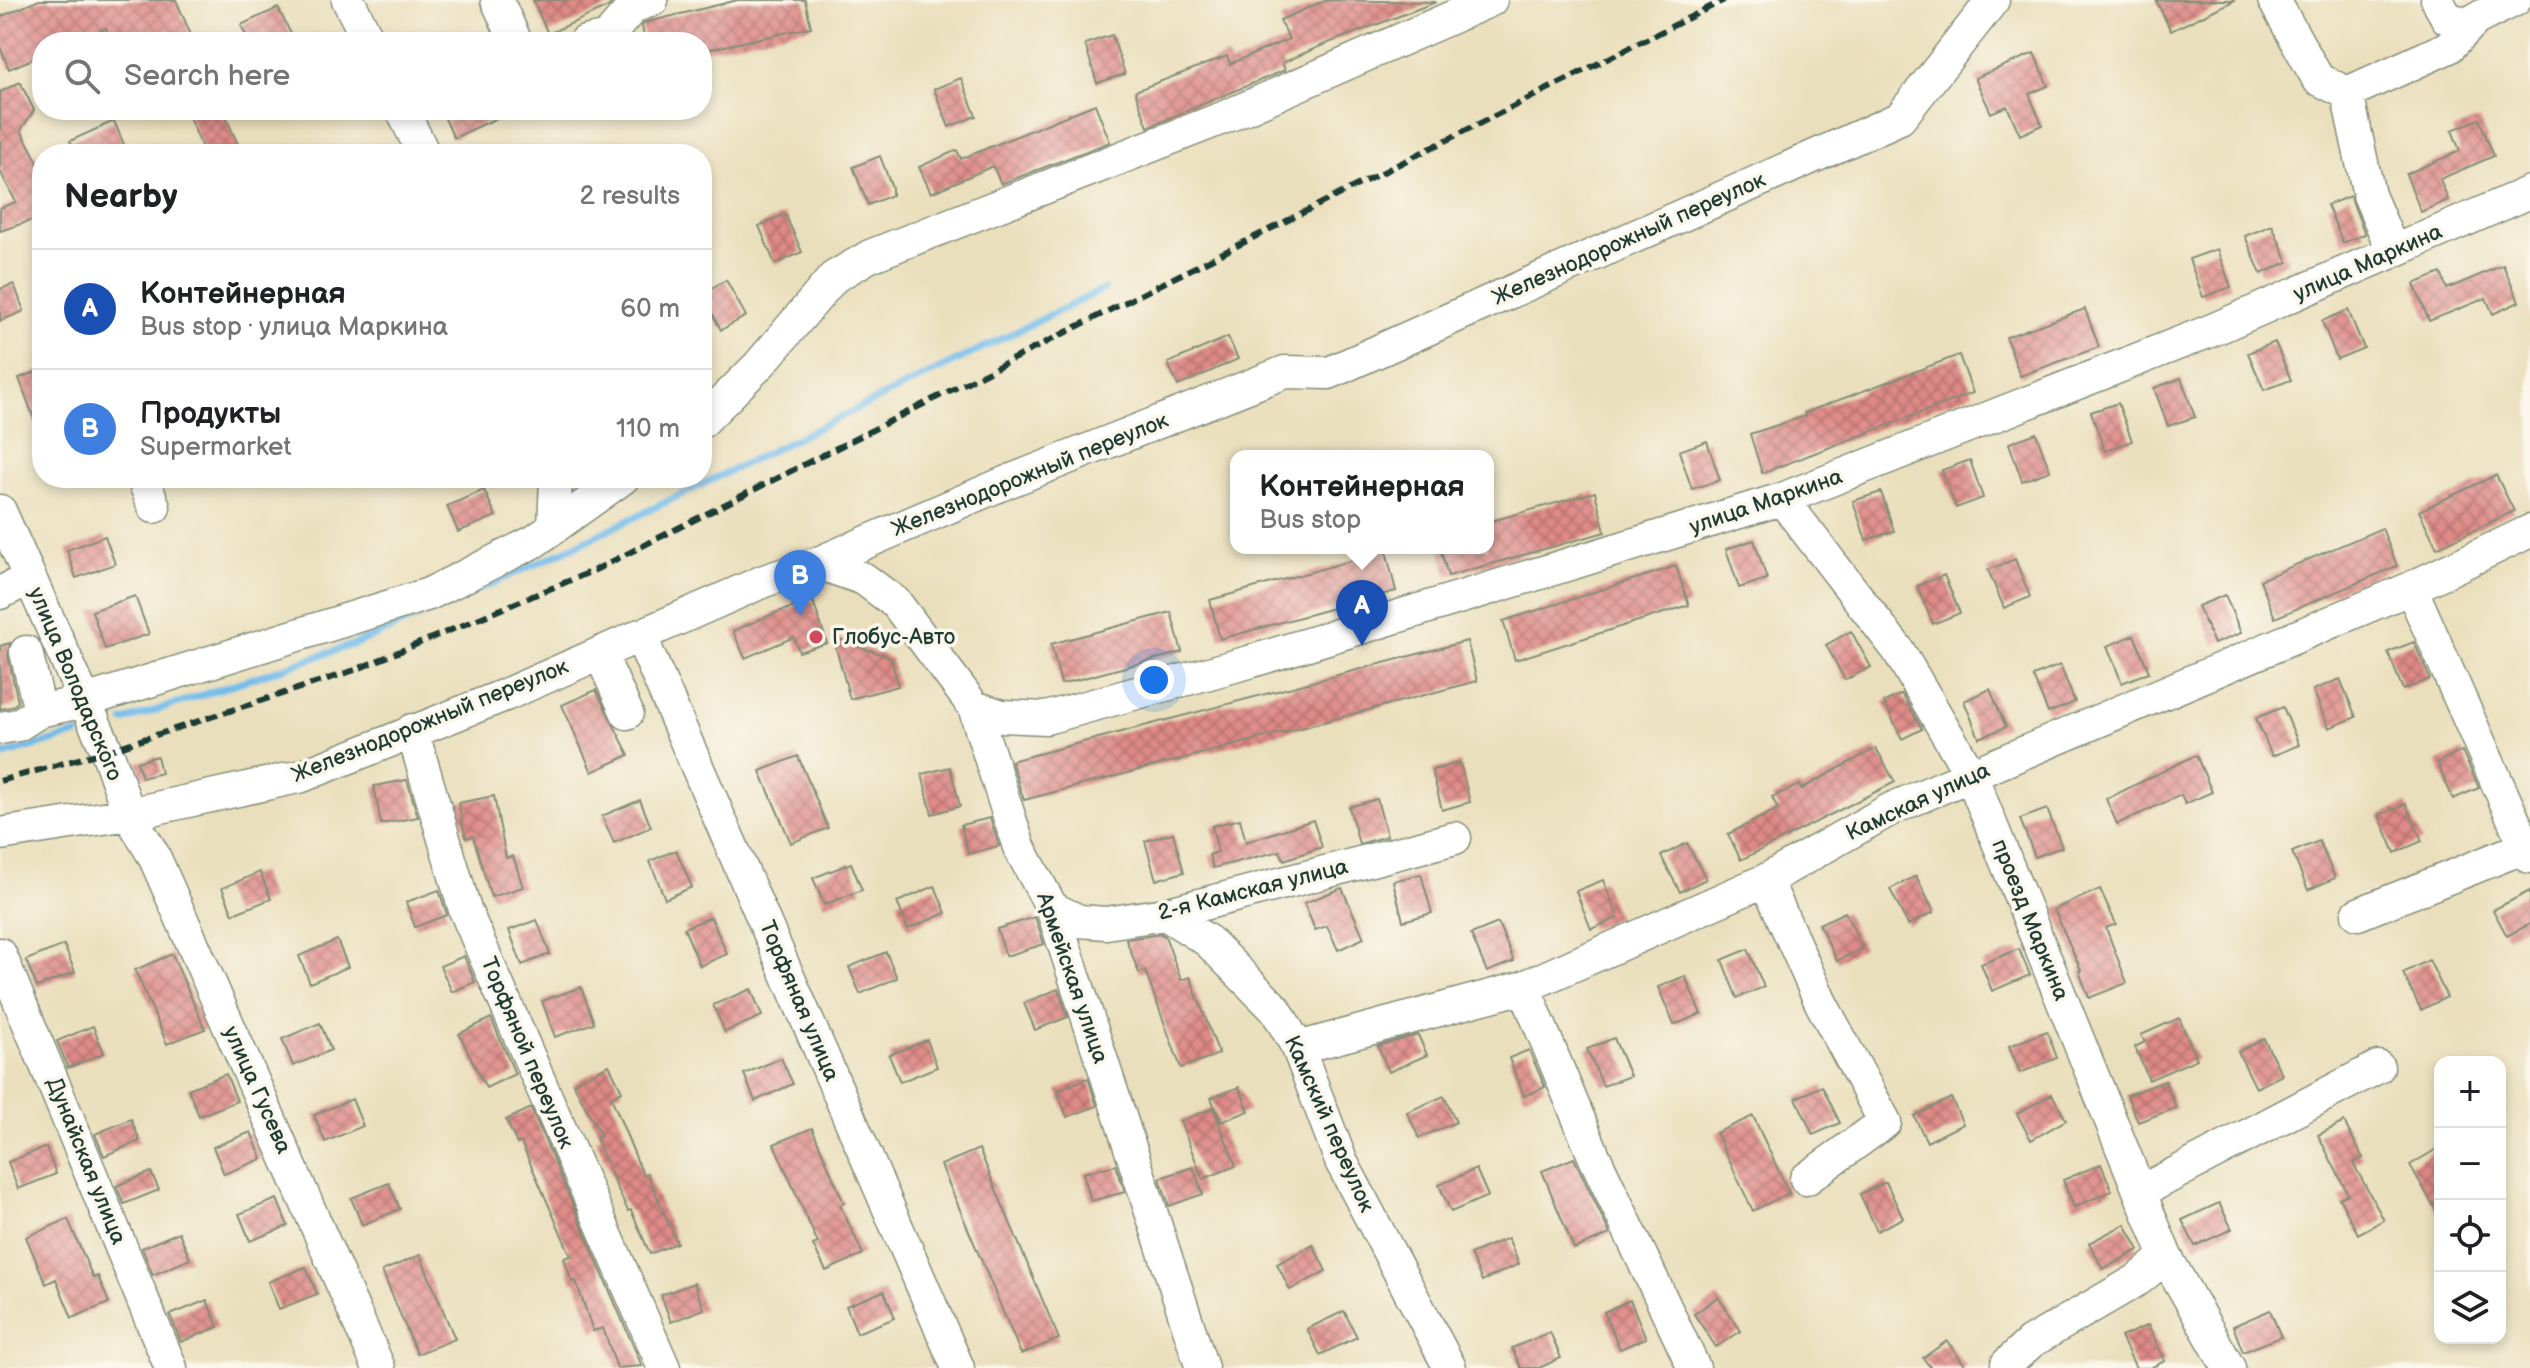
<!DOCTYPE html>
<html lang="en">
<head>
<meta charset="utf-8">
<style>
	body { margin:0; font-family:"Balsamiq Sans",sans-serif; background:#f6f6f6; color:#202124 }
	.controls { position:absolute; right:24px; bottom:24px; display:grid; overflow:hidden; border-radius:16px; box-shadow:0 4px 12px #0003 }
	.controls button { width:72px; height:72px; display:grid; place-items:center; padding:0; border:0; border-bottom:2px solid #e0e0e0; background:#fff; color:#202124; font:40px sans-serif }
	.you { position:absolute; left:1154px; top:680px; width:28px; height:28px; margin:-20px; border:6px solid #fff; border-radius:50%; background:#1a73e8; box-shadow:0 0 0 12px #1a73e833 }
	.badge { display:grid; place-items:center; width:52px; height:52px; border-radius:50%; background:#d93025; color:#fff; font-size:26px; font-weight:700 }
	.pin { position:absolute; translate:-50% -66px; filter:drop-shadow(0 2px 4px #0008) }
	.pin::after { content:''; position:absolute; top:42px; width:28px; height:24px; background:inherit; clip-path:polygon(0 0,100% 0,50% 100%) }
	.popup { position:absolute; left:1230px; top:450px; width:264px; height:104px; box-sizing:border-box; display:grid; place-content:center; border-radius:16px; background:#fff; filter:drop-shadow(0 2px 6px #0005); font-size:26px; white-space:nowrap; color:#757577 }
	.popup b { font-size:30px; color:#202124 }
	.popup::after { content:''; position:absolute; left:50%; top:100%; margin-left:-16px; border:16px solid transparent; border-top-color:#fff }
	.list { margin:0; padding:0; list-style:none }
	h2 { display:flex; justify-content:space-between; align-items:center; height:104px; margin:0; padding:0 32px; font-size:34px }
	h2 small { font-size:26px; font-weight:400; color:#757577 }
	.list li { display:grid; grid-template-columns:52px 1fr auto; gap:24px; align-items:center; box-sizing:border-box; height:120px; padding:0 32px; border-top:2px solid #e0e0e0 }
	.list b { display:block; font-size:30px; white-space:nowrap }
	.list p { margin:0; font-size:26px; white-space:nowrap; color:#757577 }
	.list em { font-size:26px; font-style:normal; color:#757577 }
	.icon { flex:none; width:44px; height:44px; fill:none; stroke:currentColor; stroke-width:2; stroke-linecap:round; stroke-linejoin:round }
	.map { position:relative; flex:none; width:2530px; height:1368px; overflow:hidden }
	.search { position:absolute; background:#fff; box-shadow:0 4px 12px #0003; left:32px; top:32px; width:680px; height:88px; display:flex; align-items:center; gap:20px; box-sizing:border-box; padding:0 28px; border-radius:32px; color:#757577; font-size:30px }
	.panel { position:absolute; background:#fff; box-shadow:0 4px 12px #0003; left:32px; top:144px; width:680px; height:344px; border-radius:32px }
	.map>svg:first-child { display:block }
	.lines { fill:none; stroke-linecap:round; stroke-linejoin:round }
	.stream { stroke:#71bceb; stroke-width:7 }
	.building { fill:url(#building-cross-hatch) }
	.minor-casing { stroke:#848e78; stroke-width:35 }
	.minor { stroke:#fff; stroke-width:32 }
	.rail { stroke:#1f3d34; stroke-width:6; stroke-dasharray:12 6; stroke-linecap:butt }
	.poi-dot { fill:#d1495b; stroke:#fbf7ec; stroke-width:3 }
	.labels { text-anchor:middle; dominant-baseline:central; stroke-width:7; stroke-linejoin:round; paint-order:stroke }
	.street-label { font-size:22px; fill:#1f3d34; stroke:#fbf7ec }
	.poi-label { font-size:22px; fill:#1f3d34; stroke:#fbf7ec; text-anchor:start }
</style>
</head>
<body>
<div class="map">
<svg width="2530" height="1368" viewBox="0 0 2530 1368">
	<defs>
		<pattern id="building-cross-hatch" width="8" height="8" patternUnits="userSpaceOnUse" patternTransform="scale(2)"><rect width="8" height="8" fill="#df8a87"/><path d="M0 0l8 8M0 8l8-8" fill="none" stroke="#b4726f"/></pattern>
	</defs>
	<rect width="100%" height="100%" fill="#fbf7ec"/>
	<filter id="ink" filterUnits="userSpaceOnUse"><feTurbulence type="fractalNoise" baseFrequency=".0125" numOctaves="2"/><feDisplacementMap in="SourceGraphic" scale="16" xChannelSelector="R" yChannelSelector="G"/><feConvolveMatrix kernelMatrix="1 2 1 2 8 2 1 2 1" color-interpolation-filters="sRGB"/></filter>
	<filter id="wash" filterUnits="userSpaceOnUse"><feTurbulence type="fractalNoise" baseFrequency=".006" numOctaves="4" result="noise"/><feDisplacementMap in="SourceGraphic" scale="32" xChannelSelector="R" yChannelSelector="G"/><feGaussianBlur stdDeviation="1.8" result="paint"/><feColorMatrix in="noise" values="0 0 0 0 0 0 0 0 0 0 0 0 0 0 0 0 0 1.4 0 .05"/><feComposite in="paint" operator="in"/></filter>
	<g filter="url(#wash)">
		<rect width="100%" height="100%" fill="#eadfbc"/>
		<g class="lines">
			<path class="stream" d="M124,721L358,643L567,550L1104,289
				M0,756L77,734"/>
		</g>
		<g id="blocks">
			<path class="building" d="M39,0H176L194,42H112L106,28L73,42H42V55L9,69L0,47V17Z
				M533,0H614L608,7L548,34Z
				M738,0H805L811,27L702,51V42H645L642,26L644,23Z
				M1326,0L1436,2L1323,45L1282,63L1285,70L1148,127L1135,91L1227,56L1230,64L1289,39L1280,20Z
				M2156,0H2235L2171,31Z
				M278,8L291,34L274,42H249L241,25Z
				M1112,35L1125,74L1097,83L1085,44Z
				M2034,53L2048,86L2029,94L2042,125L2020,135L2007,106L1991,113L1975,78Z
				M961,78L976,116L949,127L934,89Z
				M20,82L34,110L21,130L42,170V217L0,231V208L16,202L0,171V92Z
				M1095,104L1110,142L1001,184L993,166L931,193L919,167L957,150L961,159Z
				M186,110H223L242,154H205Z
				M441,110H514L454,138Z
				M2479,119L2494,156L2440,179L2448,200L2421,212L2406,174L2460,151L2452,130Z
				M114,121L128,154H77L70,141Z
				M880,156L892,188V195L868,205L853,167Z
				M2350,196L2365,234L2343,243L2327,205Z
				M785,214L802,252L775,264L759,226Z
				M2272,225L2288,262L2261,274L2245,236Z
				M2217,249L2231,287L2203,297L2189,259Z
				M2503,265L2519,302L2493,314L2486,298L2429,321L2414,284L2441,273L2447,289Z
				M726,280L746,316L721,330L702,294Z
				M14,284L24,311L0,321V289Z
				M2085,309L2099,347L2020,376L2006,337Z
				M2348,310L2364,348L2337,359L2322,321Z
				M1228,337L1238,359L1178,386L1168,363Z
				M2275,342L2291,380L2264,390L2248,353Z
				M1959,355L1973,393L1762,473L1750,434L1805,416L1804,413Z
				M42,370V435H40L19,378Z
				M2181,378L2195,417L2168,426L2154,388Z
				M2118,403L2132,441L2105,451L2091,412Z
				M2036,433L2050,471L2022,481L2009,443Z
				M1707,441L1720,480L1692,489L1679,451Z
				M1970,460L1983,498L1956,508L1942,470Z
				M2496,475L2514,511L2437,548L2419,511Z
				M484,490L496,516L458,532L447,506Z
				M1595,492L1605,532L1448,576L1440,548H1488V522Z
				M1881,492L1894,531L1866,540L1853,501Z
				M2382,528L2397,566L2275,618L2260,580Z
				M105,536L115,564L76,578L67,550Z
				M1754,540L1767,579L1739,588L1726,549Z
				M1386,551L1396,591L1220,639L1210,600Z
				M2015,559L2030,597L2004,608L1988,570Z
				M1676,566L1689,605L1515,660L1503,621Z
				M1944,575L1960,613L1933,624L1917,586Z
				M2225,595L2241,633L2214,644L2198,606Z
				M135,596L149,634L105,649L92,611Z
				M813,601L827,643L799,652L794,637L745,658L733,631L775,613Z
				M1171,612L1182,652L1061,684L1051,644Z
				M1851,631L1871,667L1845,680L1826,645Z
				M2134,635L2149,672L2122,683L2107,646Z
				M833,637L891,658L898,686L850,699Z
				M1467,641L1477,681L1289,731L1024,800L1011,761Z
				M2414,642L2430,679L2403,690L2388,652Z
				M10,643L8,656L18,702L11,707L0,709V646Z
				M2060,665L2075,702L2048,713L2033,676Z
				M2340,679L2356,717L2329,728L2313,690Z
				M1990,689L2006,727L1979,738L1964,701Z
				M596,690L629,755L592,772L562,705Z
				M1902,694L1922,729L1902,739L1884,702Z
				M2283,707L2299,745L2272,756L2256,718Z
				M1876,748L1895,782L1741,860L1728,834L1778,809L1772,797L1799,785L1801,789Z
				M2462,751L2479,788L2453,799L2437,762Z
				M2196,755L2212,792L2185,804L2181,795L2117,824L2106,799Z
				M157,756L161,773L142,778L137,762Z
				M798,756L828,828L791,843L760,771Z
				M1460,763L1470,802L1442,810L1432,770Z
				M950,767L960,806L932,814L922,774Z
				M407,780L418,817L381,824L374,786Z
				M494,796L506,858L513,856L523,887L491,897L473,836L466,838L458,803Z
				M1377,799L1387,836L1359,844L1349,807Z
				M640,800L651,827L614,843L602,816Z
				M2406,804L2422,841L2395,853L2379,815Z
				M2047,809L2062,847L2035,857L2020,819Z
				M990,818L999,846L968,854L961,825Z
				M1240,819L1246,842L1313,820L1322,847L1284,860L1280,851L1213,868L1209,855L1218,852L1212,826Z
				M1173,833L1184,872L1156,880L1145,841Z
				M2319,841L2335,878L2308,890L2292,852Z
				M1687,843L1706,879L1680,892L1661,856Z
				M676,850L692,887L665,899L650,861Z
				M851,863L862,890L824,905L813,878Z
				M260,872L271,899L233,914L222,888Z
				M1421,874L1432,913L1403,921L1393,881Z
				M1916,876L1934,912L1908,925L1890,889Z
				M1603,880L1618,918L1591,929L1576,891Z
				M935,886L946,913L908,929L897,902Z
				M1342,888L1364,938L1338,950L1327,926L1315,930L1304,903Z
				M2100,889L2116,924L2106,928L2127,983L2089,998L2079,971L2081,970L2054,909Z
				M439,890L447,915L415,927L406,902Z
				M2530,891V924L2507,936L2493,910Z
				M1845,912L1863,948L1837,961L1819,924Z
				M711,917L727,954L700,966L684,928Z
				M1035,917L1044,944L1006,956L997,929Z
				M537,920L550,954L522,965L509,930Z
				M1498,923L1514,961L1487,972L1471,934Z
				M1161,934L1165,936L1181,980L1190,977L1219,1054L1181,1068L1145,971L1139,973L1126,939Z
				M337,940L348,967L310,983L299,956Z
				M64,945L75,972L37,987L26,960Z
				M1748,949L1764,987L1737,998L1722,960Z
				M2019,949L2030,975L1992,991L1981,964Z
				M886,952L897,978L860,994L849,967Z
				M172,954L205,1029L167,1044L135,970Z
				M464,956L475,982L452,992L440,966Z
				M2429,960L2447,997L2421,1010L2403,973Z
				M1685,976L1701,1014L1674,1025L1658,987Z
				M581,987L594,1023L555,1037L542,1001Z
				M751,989L762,1016L725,1032L713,1005Z
				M1058,989L1068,1017L1035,1030L1024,1003Z
				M491,1018L515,1074L486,1088L459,1034Z
				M2179,1018L2197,1059L2149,1080L2135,1047L2145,1042L2141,1035Z
				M320,1023L331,1050L293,1066L282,1039Z
				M93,1026L104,1053L68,1068L57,1041Z
				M2047,1031L2057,1058L2020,1073L2009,1046Z
				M1418,1035L1427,1055L1389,1072L1378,1046Z
				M1614,1038L1630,1076L1603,1086L1587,1049Z
				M2264,1039L2282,1075L2256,1088L2238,1052Z
				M927,1040L937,1067L900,1082L889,1055Z
				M1529,1050L1545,1087L1524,1096L1509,1058Z
				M781,1058L793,1084L755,1101L744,1074Z
				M609,1065L622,1091L611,1097L643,1175L647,1173L677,1243L650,1254L631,1210L628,1211L615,1183L596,1138L601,1136L573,1083Z
				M226,1074L237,1101L199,1116L188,1089Z
				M1088,1078L1097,1106L1067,1117L1057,1090Z
				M2165,1081L2176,1108L2138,1122L2127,1095Z
				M1822,1086L1840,1123L1813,1135L1796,1098Z
				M1239,1087L1249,1111L1221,1122L1211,1098Z
				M2052,1094L2066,1120L2031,1140L2017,1114Z
				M1444,1096L1456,1122L1419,1138L1407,1112Z
				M1951,1098L1963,1124L1927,1142L1914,1116Z
				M352,1099L363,1126L325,1142L314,1115Z
				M531,1108L642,1366L617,1368L603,1328L593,1331L576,1281L572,1282L564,1258L571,1256L521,1142L517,1144L506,1120Z
				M1213,1108L1236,1166L1203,1179L1180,1121Z
				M1753,1116L1789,1193L1753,1211L1716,1133Z
				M131,1119L140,1141L104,1156L95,1134Z
				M2344,1122L2363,1158L2353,1163L2384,1220L2358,1234L2339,1198L2348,1194L2318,1135Z
				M812,1128L844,1203L840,1205L863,1254L826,1271L813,1245L818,1243L774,1144Z
				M251,1132L262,1159L224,1174L213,1147Z
				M46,1147L56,1174L18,1189L8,1162Z
				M2440,1147V1217L2410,1165Z
				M979,1149L1059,1339L1021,1354L941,1165Z
				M1574,1158L1610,1234L1574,1249L1542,1171Z
				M2101,1164L2112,1191L2074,1207L2063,1180Z
				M1116,1165L1125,1192L1091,1201L1083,1173Z
				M1193,1167L1203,1194L1169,1206L1160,1178Z
				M1476,1169L1488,1196L1451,1212L1439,1185Z
				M151,1172L159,1190L124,1204L116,1186Z
				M1886,1182L1903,1218L1877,1231L1860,1194Z
				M389,1183L400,1209L362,1225L351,1198Z
				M277,1199L288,1226L250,1241L239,1214Z
				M2219,1203L2232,1229L2195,1246L2182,1220Z
				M68,1219L93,1278L98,1276L109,1303L72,1318L56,1279L46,1284L26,1237Z
				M2125,1224L2139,1250L2103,1269L2089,1243Z
				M179,1232L190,1259L153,1275L142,1248Z
				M1508,1238L1519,1264L1482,1281L1470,1254Z
				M1313,1245L1326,1271L1290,1290L1277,1264Z
				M420,1255L455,1339L417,1354L382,1271Z
				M306,1267L317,1294L279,1309L268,1282Z
				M694,1283L704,1309L671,1322L661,1295Z
				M884,1291L895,1318L857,1333L846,1306Z
				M1718,1297L1741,1331L1716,1347L1694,1314Z
				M207,1300L218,1327L181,1342L170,1315Z
				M1630,1300L1646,1338L1620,1349L1604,1312Z
				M2270,1310L2281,1337L2243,1352L2233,1326Z
				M1344,1311L1357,1337L1320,1355L1307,1329Z
				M2148,1325L2165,1361L2150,1368H2136L2121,1337Z
				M1550,1332L1561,1358L1539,1368H1521L1512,1348Z
				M1947,1341L1967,1368H1931L1923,1358Z"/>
		</g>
	</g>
	<g filter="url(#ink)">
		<use href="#blocks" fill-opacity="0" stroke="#848e78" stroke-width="2"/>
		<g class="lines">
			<defs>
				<path id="minor" d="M348,0L369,42
					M497,0L516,42
					M2274,0L2318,79L2347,93
					M2437,0L2447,18L2470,25
					M585,42L607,37L633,7L652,0
					M402,110L424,154
					M2393,251L2369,195L2347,93L2449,47L2476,19L2515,0
					M702,422L759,365L834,277L870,256L1225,117L1491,0
					M143,478L154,507
					M1782,499L1898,650L1971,775L2166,1257L2229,1368
					M0,511L107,751L129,814L154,856L379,1368
					M554,527L556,478
					M818,563L864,579L896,603L974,707L1019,847L1052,908L1202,1368
					M2411,588L2530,857
					M0,593L30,578
					M640,635L958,1368
					M26,652L40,711L85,701L429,594L535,541L623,478
					M600,653L627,713
					M974,707L1002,716L1046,718L1249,662L1782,499L2210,331L2530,192
					M0,728L18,725L40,711
					M412,730L465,910L664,1368
					M0,834L129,814L302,776L505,695L764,581L818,563L1007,482L1285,372L1329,373L1900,118L1993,0
					M1766,880L1821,1003L1885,1122L1806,1179
					M1052,908L1079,921L1106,923L1165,914L1455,838
					M1165,914L1208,941L1276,1010L1298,1048L1341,1161L1450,1368
					M2358,914L2530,845
					M0,954L171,1368
					M1524,987L1594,1156L1694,1368
					M1298,1048L1524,987L1766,880L1891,809L2411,588L2530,531
					M2140,1192L2378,1067
					M2007,1368V1364L2031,1342L2139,1279L2166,1257"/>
			</defs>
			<use href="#minor" class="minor-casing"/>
			<use href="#minor" class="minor"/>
			<path class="rail" d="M0,781L107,751L355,670L595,570L1724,0"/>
		</g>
	</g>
	<circle class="poi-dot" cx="816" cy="637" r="8"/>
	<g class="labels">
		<g class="street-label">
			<text transform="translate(1629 239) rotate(-24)">Железнодорожный переулок</text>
			<text transform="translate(2368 263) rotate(-24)">улица Маркина</text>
			<text transform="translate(1030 475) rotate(-22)">Железнодорожный переулок</text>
			<text transform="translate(1766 502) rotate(-19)">улица Маркина</text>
			<text transform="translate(75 684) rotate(67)">улица Володарского</text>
			<text transform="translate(430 721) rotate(-22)">Железнодорожный переулок</text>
			<text transform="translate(1918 802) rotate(-25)">Камская улица</text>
			<text transform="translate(1253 890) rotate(-14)">2-я Камская улица</text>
			<text transform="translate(2030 920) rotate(68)">проезд Маркина</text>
			<text transform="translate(1072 978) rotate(71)">Армейская улица</text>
			<text transform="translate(799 1001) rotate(67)">Торфяная улица</text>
			<text transform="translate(527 1053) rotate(67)">Торфяной переулок</text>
			<text transform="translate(257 1090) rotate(66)">улица Гусева</text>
			<text transform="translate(1329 1124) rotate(66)">Камский переулок</text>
			<text transform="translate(86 1161) rotate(68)">Дунайская улица</text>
		</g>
		<g class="poi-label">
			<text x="832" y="637">Глобус-Авто</text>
		</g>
	</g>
</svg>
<div class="controls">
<button>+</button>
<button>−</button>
<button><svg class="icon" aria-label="locate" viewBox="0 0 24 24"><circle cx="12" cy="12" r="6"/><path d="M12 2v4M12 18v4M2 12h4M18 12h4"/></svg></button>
<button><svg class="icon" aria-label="layers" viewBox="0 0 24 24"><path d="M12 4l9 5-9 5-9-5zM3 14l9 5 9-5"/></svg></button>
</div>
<div class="you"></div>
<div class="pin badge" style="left:1362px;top:646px;background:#1a4fb4">A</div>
<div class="popup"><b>Контейнерная</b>Bus stop</div>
<div class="pin badge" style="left:800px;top:616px;background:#3f7fe0">B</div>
<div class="search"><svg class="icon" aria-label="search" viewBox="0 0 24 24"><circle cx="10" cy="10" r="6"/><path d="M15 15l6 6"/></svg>Search here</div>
<section class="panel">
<h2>Nearby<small>2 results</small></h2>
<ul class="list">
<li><span class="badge" style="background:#1a4fb4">A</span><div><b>Контейнерная</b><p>Bus stop · улица Маркина</p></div><em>60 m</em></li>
<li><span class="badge" style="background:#3f7fe0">B</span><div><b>Продукты</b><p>Supermarket</p></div><em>110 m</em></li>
</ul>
</section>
</div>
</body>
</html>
